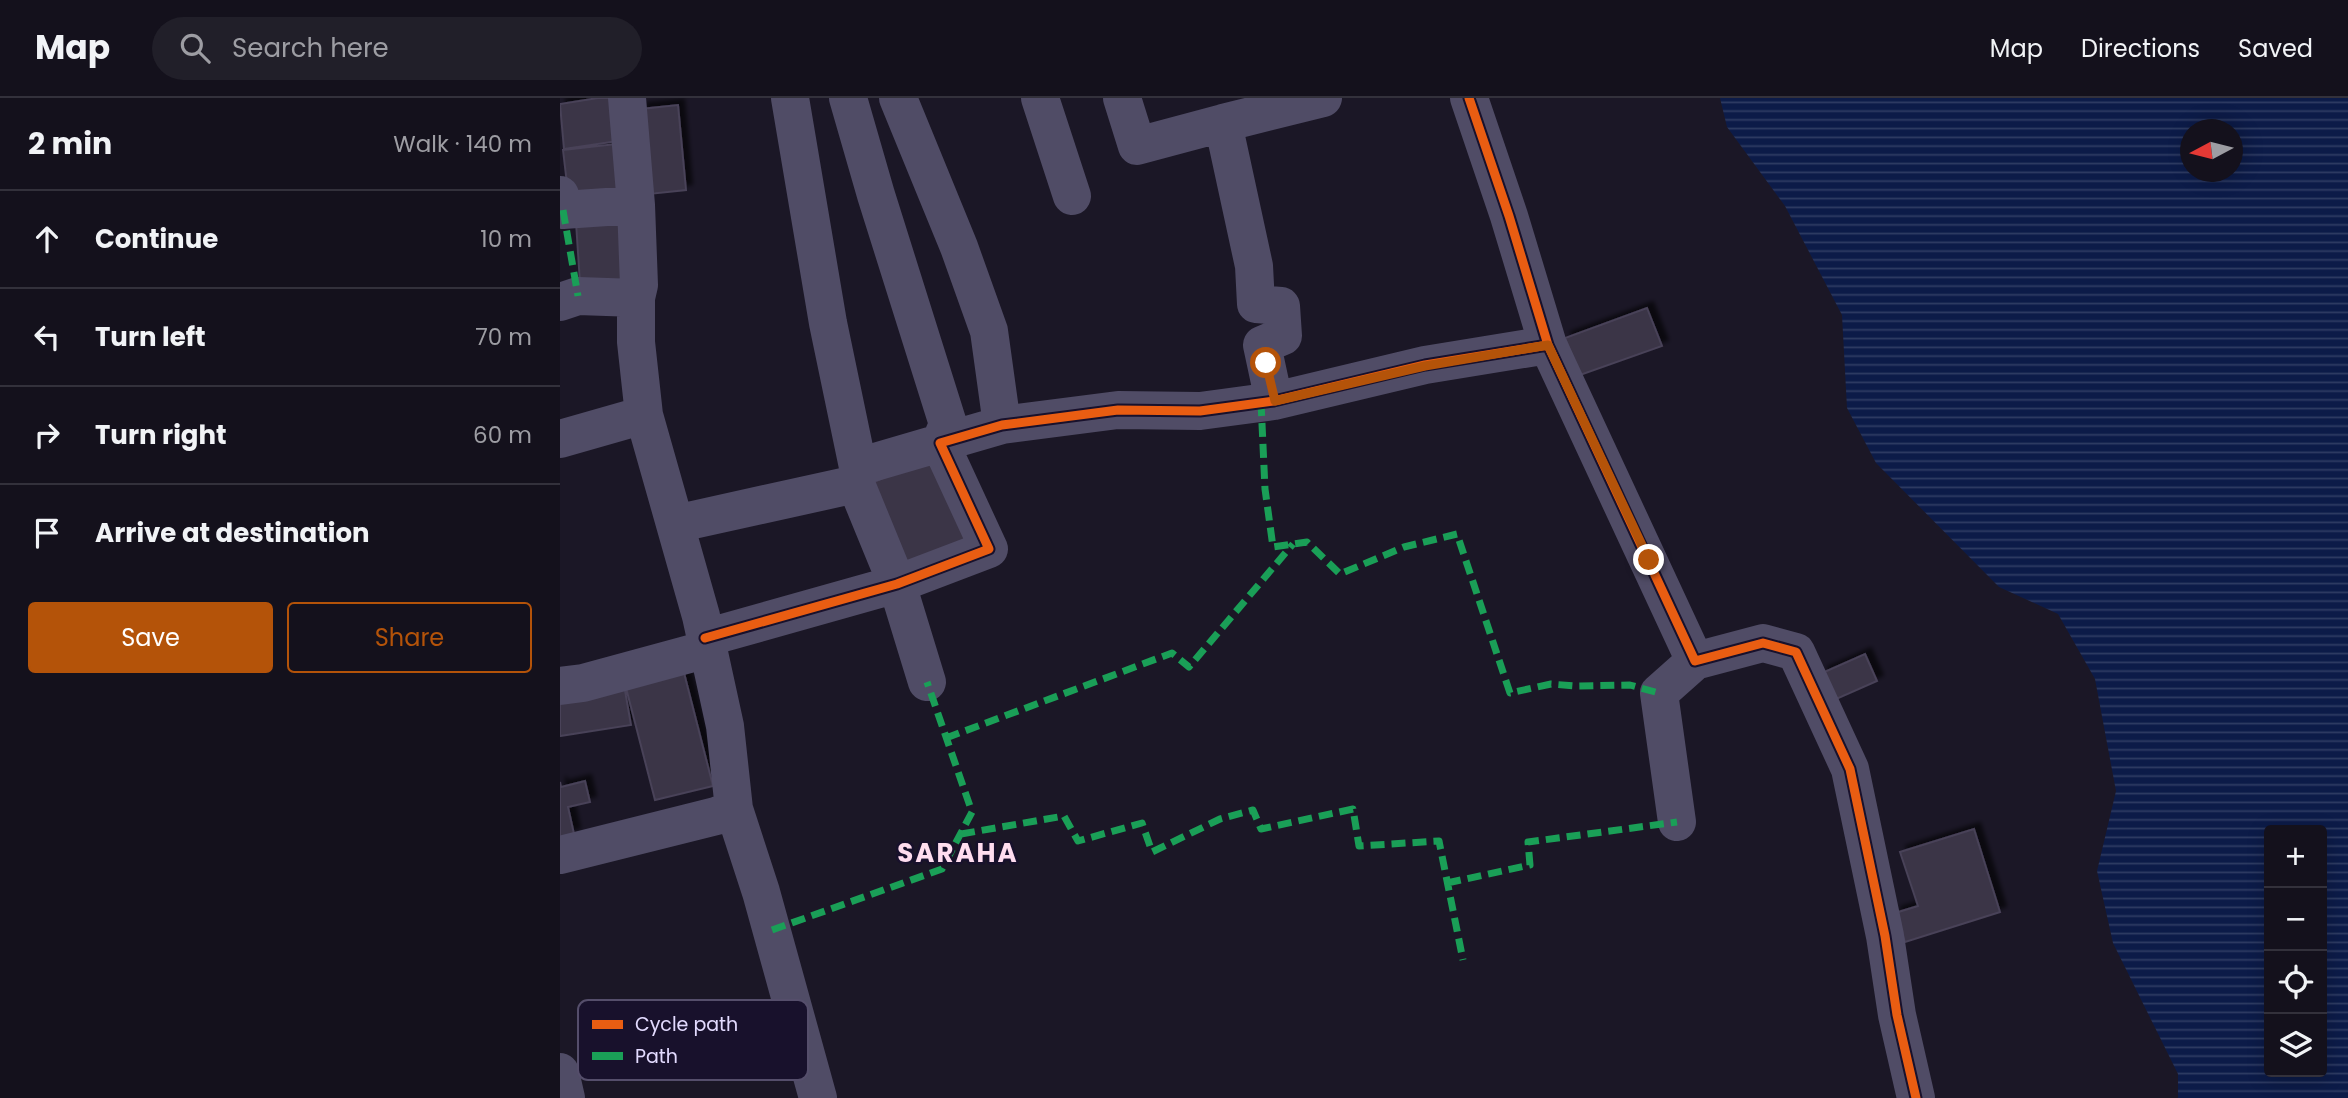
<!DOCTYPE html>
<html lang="en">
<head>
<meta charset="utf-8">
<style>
	body { margin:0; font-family:Poppins,sans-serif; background:#211f29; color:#f1f3f6 }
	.controls { position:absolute; right:21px; bottom:21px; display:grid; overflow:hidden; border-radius:7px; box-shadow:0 4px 18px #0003 }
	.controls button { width:63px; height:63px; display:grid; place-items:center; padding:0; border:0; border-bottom:2px solid #33313b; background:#14111c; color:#f1f3f6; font:35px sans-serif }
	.compass { position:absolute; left:1620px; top:21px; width:63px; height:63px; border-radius:50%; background:#14111c; box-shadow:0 4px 18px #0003; rotate:263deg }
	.stop { position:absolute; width:21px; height:21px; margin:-16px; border:5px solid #b45309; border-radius:50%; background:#fff }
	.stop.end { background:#b45309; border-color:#fff; box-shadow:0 2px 7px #0008 }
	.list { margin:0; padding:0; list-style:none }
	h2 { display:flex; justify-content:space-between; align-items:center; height:91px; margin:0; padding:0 28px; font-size:30px }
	h2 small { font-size:23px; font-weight:400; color:#9d9da3 }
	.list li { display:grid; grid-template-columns:46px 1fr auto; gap:21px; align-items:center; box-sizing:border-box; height:98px; padding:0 28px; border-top:2px solid #33313b }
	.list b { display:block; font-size:26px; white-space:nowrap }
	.list em { font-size:23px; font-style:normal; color:#9d9da3 }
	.actions { display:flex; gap:14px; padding:21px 28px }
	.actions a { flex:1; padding:16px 0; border:2px solid #b45309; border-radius:7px; text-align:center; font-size:24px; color:#b45309 }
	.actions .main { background:#b45309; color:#fff }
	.icon { flex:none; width:38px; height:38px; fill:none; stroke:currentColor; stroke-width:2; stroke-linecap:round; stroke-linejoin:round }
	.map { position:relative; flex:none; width:1788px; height:1000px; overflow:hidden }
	header { display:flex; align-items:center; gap:42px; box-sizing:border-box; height:98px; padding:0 35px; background:#14111c; border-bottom:2px solid #33313b }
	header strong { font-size:33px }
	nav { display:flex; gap:38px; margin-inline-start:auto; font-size:24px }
	.search { width:490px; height:63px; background:#211f29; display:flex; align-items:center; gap:18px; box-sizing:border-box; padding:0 24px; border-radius:38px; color:#9d9da3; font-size:26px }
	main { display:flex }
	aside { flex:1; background:#14111c }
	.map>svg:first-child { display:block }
	.water { fill:url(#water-rules); fill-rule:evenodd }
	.building { fill:#3b3547; stroke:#484258; stroke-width:2; filter:url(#shadow) }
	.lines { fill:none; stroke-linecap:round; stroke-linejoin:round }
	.minor { stroke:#504c66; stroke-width:38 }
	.quiet { stroke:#1a9f57; stroke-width:7; stroke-dasharray:14 7; stroke-linecap:butt }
	.cycleway-casing { stroke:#18112c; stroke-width:13 }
	.cycleway { stroke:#e95d12; stroke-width:9 }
	.route { stroke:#b45309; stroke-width:9 }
	.labels { text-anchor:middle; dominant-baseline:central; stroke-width:5; stroke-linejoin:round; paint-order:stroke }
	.district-label { font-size:26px; font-weight:bold; letter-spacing:2px; fill:#ffddef; stroke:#18112c }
	.key { fill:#18112c; stroke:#554e6b; stroke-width:2 }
	.key-label { font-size:19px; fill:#e3dbff }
</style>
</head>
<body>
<header>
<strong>Map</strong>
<div class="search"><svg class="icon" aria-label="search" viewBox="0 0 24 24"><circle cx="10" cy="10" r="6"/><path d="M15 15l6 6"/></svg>Search here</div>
<nav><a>Map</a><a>Directions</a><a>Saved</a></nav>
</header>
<main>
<aside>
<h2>2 min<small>Walk · 140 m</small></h2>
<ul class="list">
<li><svg class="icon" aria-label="ahead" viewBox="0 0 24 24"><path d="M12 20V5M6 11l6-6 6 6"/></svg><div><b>Continue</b></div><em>10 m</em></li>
<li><svg class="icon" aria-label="left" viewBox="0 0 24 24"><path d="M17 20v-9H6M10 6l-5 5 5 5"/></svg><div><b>Turn left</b></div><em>70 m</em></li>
<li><svg class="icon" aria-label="right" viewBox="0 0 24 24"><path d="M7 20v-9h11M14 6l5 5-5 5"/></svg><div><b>Turn right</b></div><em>60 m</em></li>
<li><svg class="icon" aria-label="arrive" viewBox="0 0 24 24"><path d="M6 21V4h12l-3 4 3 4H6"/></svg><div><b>Arrive at destination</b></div></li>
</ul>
<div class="actions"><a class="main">Save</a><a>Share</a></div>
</aside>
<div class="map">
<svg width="1788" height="1000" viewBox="0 0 1788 1000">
	<defs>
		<pattern id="water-rules" width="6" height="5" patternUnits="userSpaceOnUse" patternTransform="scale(1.75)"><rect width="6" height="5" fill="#0c1b48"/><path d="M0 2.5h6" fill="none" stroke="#2f3c63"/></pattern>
		<filter id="shadow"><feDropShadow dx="6" dy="-6" stdDeviation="2" flood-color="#0009"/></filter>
	</defs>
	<rect width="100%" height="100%" fill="#1b1726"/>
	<path class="water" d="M1160,0H1788V1000H1618V976L1553,845L1537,773L1556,693L1535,581L1498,516L1439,489L1316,365L1287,310L1282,217L1225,108L1167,29ZM1630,32H1672V74H1630ZM1709,732H1762V974H1709Z"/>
	<path class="building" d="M38,0H52L58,43L4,51L0,6Z
		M118,7L126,92L89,96L81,11Z
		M56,46L62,97L9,103L3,52Z
		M62,121L66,182L20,185L16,124Z
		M1087,210L1102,248L1020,277L1005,240Z
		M375,357L413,444L343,474L305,388Z
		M1305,556L1317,583L1274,602L1262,575Z
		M122,567L153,688L95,702L64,582Z
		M63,581L71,627L0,638V591Z
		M25,683L30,704L8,709L14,736L0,739V684L1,689Z
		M1414,731L1440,814L1345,844L1335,815L1358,808L1340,754Z"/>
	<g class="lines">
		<path class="minor" d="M230,0L268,225L298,369
			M288,0L316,97L388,326L380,345L298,369L296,386L337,486L367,584
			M338,0L399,149L429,233L442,327
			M480,0L512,98
			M562,0L577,48L663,25
			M909,0L949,118L988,247L1135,563L1203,545L1236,554L1290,671L1325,838L1337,917L1356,1000
			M0,97L3,112L76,107
			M0,204L18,198L76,200
			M714,303L702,247L723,238L721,208L696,206L694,168L663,25L763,0
			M0,341L84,317
			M115,426L296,386
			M145,540L337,486L429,451L380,345L442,327L558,312L640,313L714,303L865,267L988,247
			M0,588L23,585L148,551
			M174,711L201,794L258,1000
			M1117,724L1099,595L1135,563
			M0,757L156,718L174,711L165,628L141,518L84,317L76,244V200L79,187L76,107L67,0
			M0,974L6,1000"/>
		<path class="quiet" d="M3,112L18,198
			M701,304L705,391L713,449L747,444L780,476L844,449L897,436L950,595L991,586L1015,588L1070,587L1099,595
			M386,640L612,555L629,569L733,446
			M401,736L504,718L518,743L582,725L592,754L660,721L693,712L701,731L793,711L799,748L879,743L903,862
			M887,785L970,767L968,744L1117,724
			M212,832L382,771L412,714L367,584"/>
		<defs>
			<path id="cycleway" d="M909,0L949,118L988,247L1135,563L1203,545L1236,554L1290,671L1325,838L1337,917L1356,1000
				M145,540L337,486L429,451L380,345L442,327L558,312L640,313L714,303L865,267L988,247"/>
		</defs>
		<use href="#cycleway" class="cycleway-casing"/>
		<use href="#cycleway" class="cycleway"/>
	</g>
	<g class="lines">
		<path class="route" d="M706,265L715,303L865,268L988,247L1089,462"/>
	</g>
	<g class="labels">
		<g class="district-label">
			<text x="398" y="755">SARAHA</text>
		</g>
	</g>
	<rect x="18" y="902" width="230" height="80" rx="10" class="key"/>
	<rect x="32" y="922" width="31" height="9" fill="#e95d12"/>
	<rect x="32" y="954" width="31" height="8" fill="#1a9f57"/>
	<g class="key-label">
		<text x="75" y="933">Cycle path</text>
		<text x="75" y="965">Path</text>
	</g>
</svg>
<div class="controls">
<button>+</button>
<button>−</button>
<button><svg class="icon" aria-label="locate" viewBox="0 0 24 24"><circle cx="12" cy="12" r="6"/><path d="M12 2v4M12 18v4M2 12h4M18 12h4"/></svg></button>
<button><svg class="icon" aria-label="layers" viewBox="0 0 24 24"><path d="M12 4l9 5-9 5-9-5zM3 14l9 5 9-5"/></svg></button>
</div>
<svg class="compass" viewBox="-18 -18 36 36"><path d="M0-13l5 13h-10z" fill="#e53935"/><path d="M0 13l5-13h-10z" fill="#9d9da3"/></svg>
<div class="stop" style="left:706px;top:265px"></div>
<div class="stop end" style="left:1089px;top:462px"></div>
</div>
</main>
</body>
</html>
